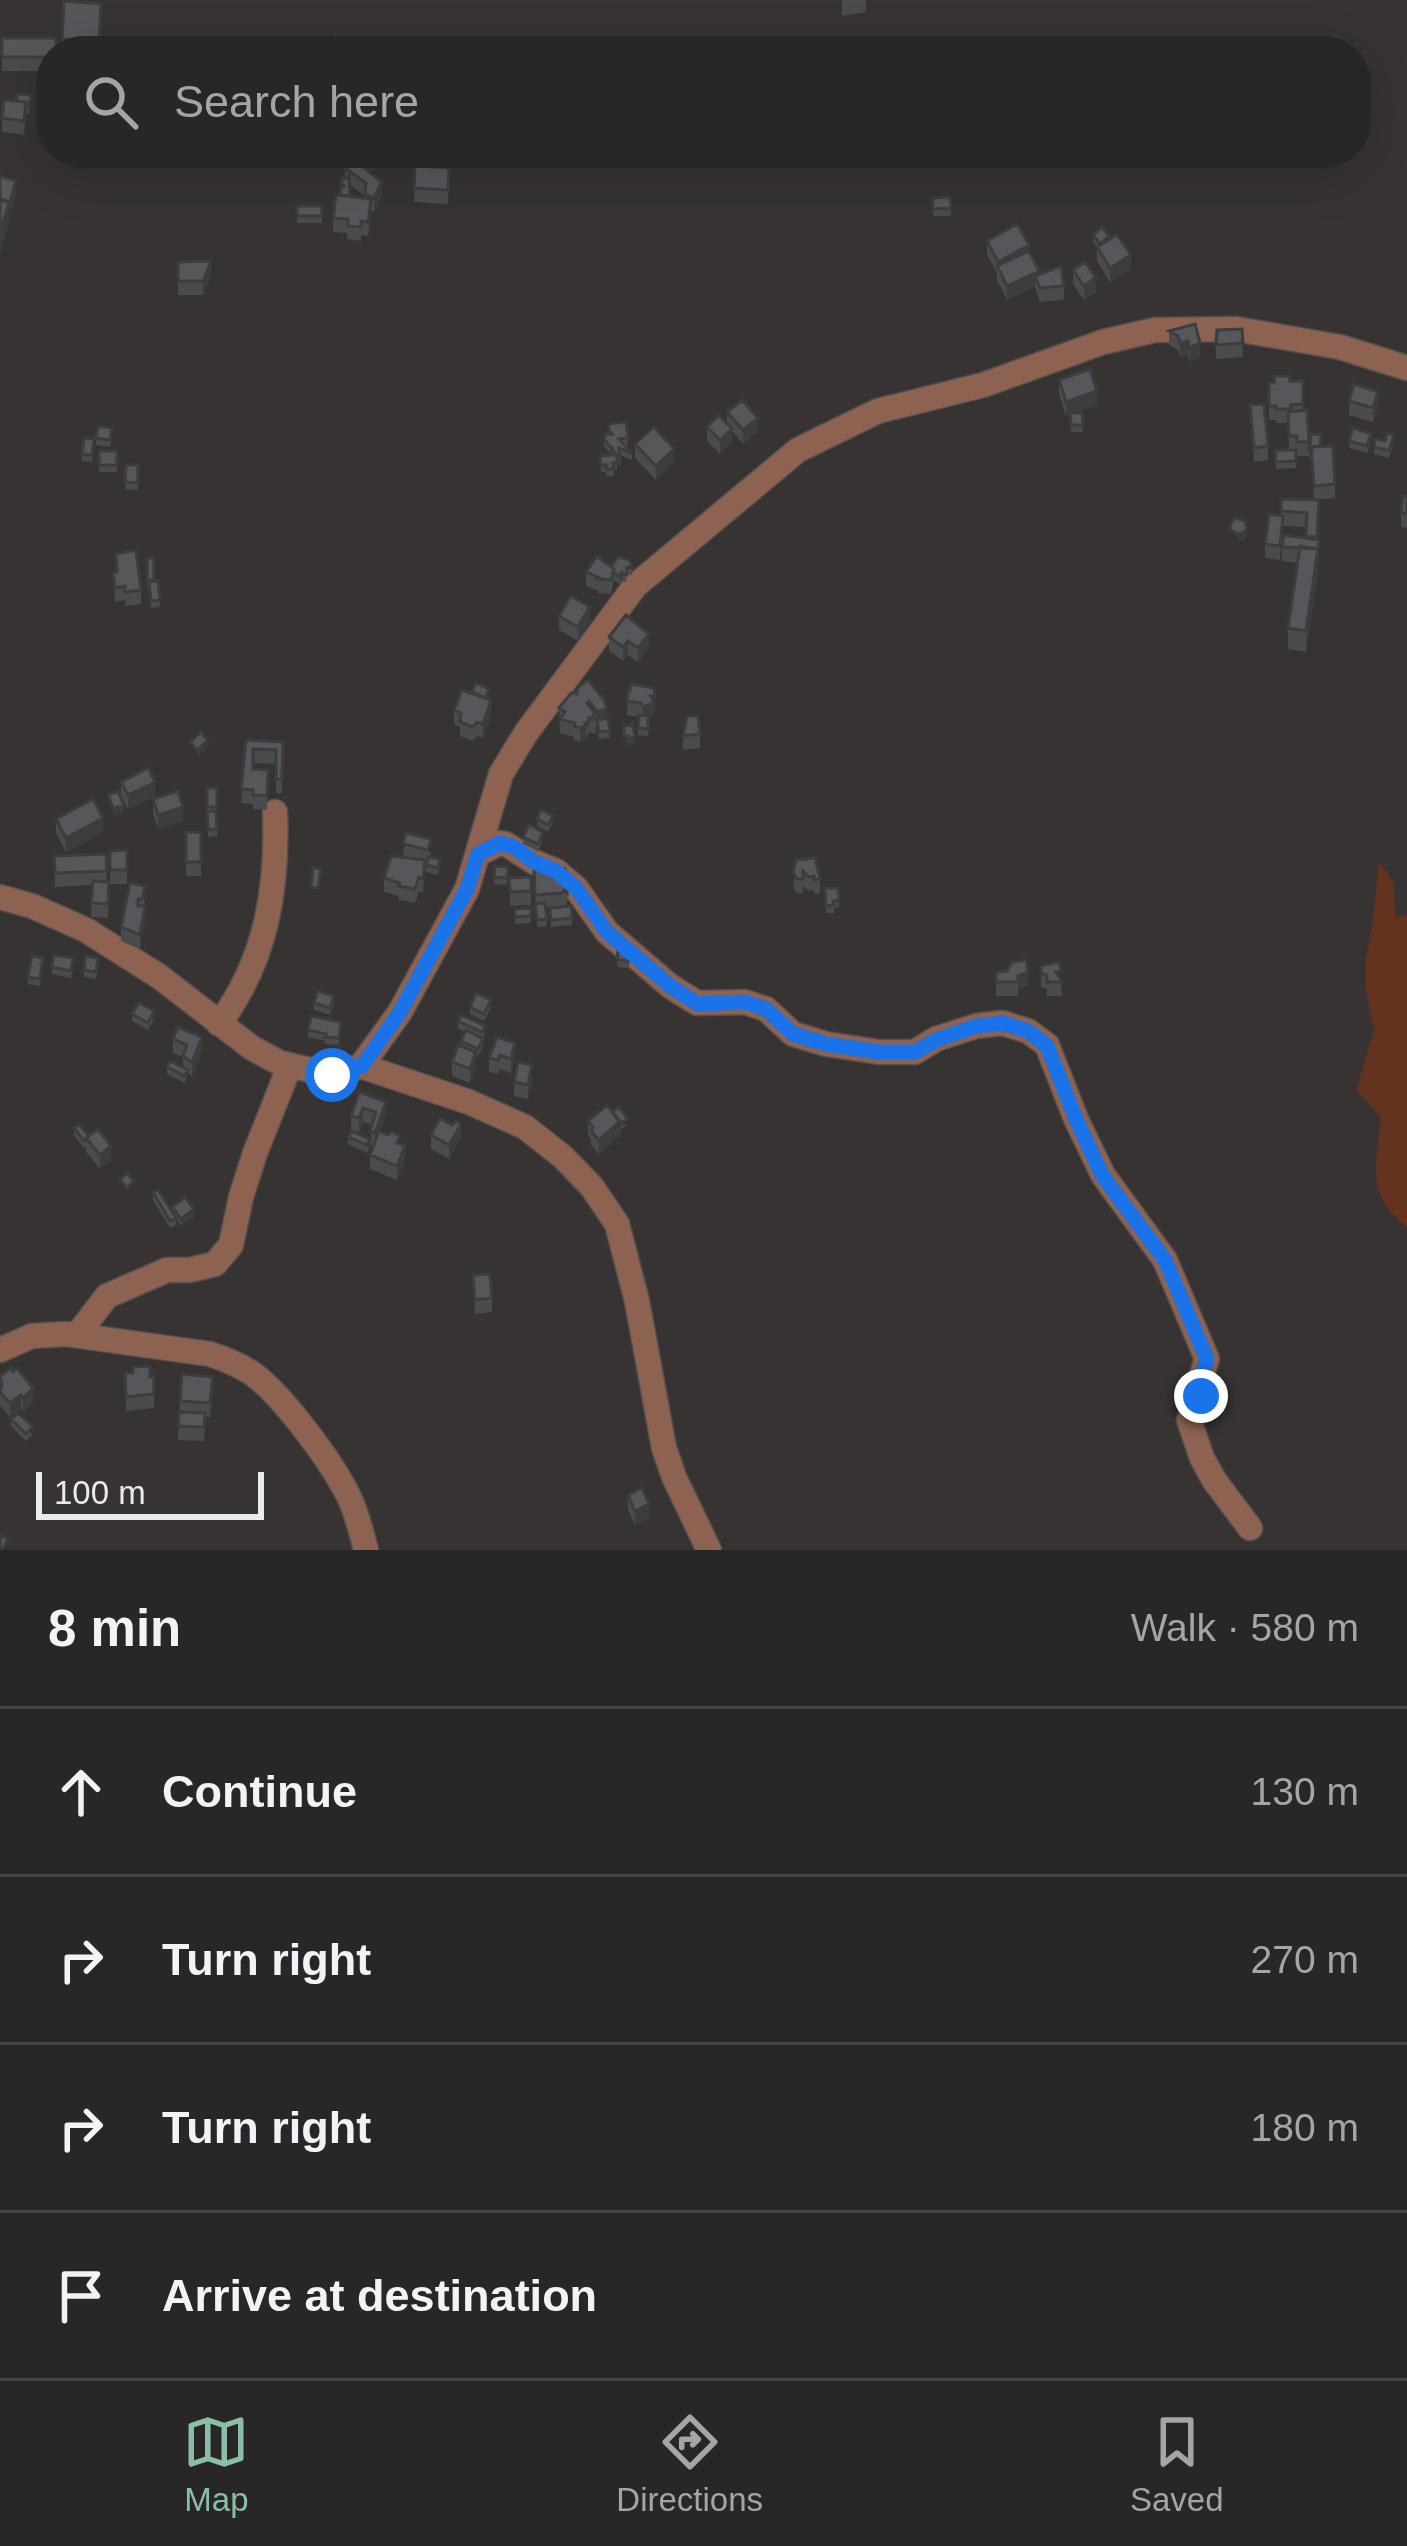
<!DOCTYPE html>
<html lang="en">
<head>
<meta charset="utf-8">
<style>
	body { margin:0; font-family:Helvetica,sans-serif; background:#302e2e; color:#f1f3f6 }
	.scale { position:absolute; left:36px; bottom:30px; width:228px; box-sizing:border-box; padding-left:12px; border:6px solid #edebea; border-top:0; font-size:33px; line-height:42px; white-space:nowrap; color:#edebea; -webkit-text-stroke:9px #363332; paint-order:stroke }
	.stop { position:absolute; width:36px; height:36px; margin:-27px; border:9px solid #1a73e8; border-radius:50%; background:#fff }
	.stop.end { background:#1a73e8; border-color:#fff; box-shadow:0 3px 12px #0008 }
	.list { margin:0; padding:0; list-style:none }
	h2 { display:flex; justify-content:space-between; align-items:center; height:156px; margin:0; padding:0 48px; font-size:51px }
	h2 small { font-size:39px; font-weight:400; color:#a5a5a7 }
	.list li { display:grid; grid-template-columns:78px 1fr auto; gap:36px; align-items:center; box-sizing:border-box; height:168px; padding:0 48px; border-top:3px solid #444343 }
	.list b { display:block; font-size:45px; white-space:nowrap }
	.list em { font-size:39px; font-style:normal; color:#a5a5a7 }
	.icon { flex:none; width:66px; height:66px; fill:none; stroke:currentColor; stroke-width:2; stroke-linecap:round; stroke-linejoin:round }
	.map { position:relative; flex:none; width:1407px; height:1550px; overflow:hidden }
	.search { position:absolute; background:#282626; box-shadow:0 12px 48px #0002; left:36px; right:36px; top:36px; height:132px; display:flex; align-items:center; gap:30px; box-sizing:border-box; padding:0 42px; border-radius:48px; color:#a5a5a7; font-size:45px }
	.sheet { height:828px; background:#282626 }
	nav { display:flex; justify-content:space-around; align-items:center; box-sizing:border-box; height:168px; border-top:3px solid #444343; background:#282626; font-size:33px; color:#a5a5a7 }
	nav a { display:grid; justify-items:center; gap:6px }
	nav .on { color:#8abfa5 }
	.map>svg:first-child { display:block }
	.green { fill:#63331f }
	.lines { fill:none; stroke-linecap:round; stroke-linejoin:round }
	.minor-casing { stroke:#53504f; stroke-width:27 }
	.minor { stroke:#8d6251; stroke-width:24 }
	.wall { fill:#494b4d; fill-rule:evenodd }
	.shaded-wall { fill:#3c3d3f }
	.building { fill:#55575a; stroke:#3c3d3f; stroke-width:3 }
	.route { stroke:#1a73e8; stroke-width:15 }
</style>
</head>
<body>
<div class="map">
<svg width="1407" height="1550" viewBox="0 0 1407 1550">
	<rect width="100%" height="100%" fill="#363332"/>
	<path class="green" d="M1379,862L1393,881L1396,918L1407,914V1228C1365,1192 1376,1166 1381,1118L1356,1090L1374,1031L1366,989V957L1372,928Z"/>
	<g class="lines">
		<defs>
			<path id="minor" d="M478,854L500,843L506,844L534,862L556,871L576,888L607,932L670,986L697,1003L745,1002L766,1009L793,1034L826,1044L879,1052H915L936,1039L976,1026L1002,1023L1028,1031L1047,1045L1076,1119L1103,1175L1165,1260L1207,1359L1202,1374L1201,1396L1189,1420L1202,1458L1214,1480L1250,1528
				M0,897L32,906L86,930L160,977L252,1048L280,1063L332,1075L361,1066L469,1102L525,1127L563,1157L592,1187L617,1224L637,1301L664,1448L674,1477L709,1550
				M219,1024C266,961 278,890 275,812
				M361,1066L400,1012L467,889L501,774L526,733L635,586L798,450L878,411L983,385L1103,342L1155,330L1236,329L1340,347L1407,368
				M77,1335L107,1296L167,1270H190L215,1264L231,1245L241,1197L255,1153L290,1065
				M0,1350L32,1336L66,1334L210,1354C225,1359 240,1365 253,1374C284,1397 331,1461 348,1495C357,1512 361,1532 366,1550"/>
		</defs>
		<use href="#minor" class="minor-casing"/>
		<use href="#minor" class="minor"/>
	</g>
	<path class="wall" d="M842,0H866V12L842,16Z
		M64,1L101,24L100,51H62Z
		M2,38L51,51V71H2Z
		M31,95L29,114H26L24,135L2,132V118L16,101Z
		M357,153H391V157L370,173L382,196L374,212L371,210L368,236L361,235V241L347,239V233L333,232V218L342,178H345V168L357,163ZM350,185L365,196V198L350,197Z
		M415,166L449,168L448,204L414,202Z
		M950,197L951,216H933V198Z
		M297,206H322V223H297Z
		M1093,235L1109,240L1131,269L1110,282L1097,261V247L1093,242Z
		M987,241L1029,251L1039,275L1064,286V300L1040,302L1035,287L1007,300L997,280V273L987,255Z
		M178,262L211,275L203,295H178Z
		M1073,270L1096,292L1084,300L1073,284Z
		M1195,324L1200,357L1189,362L1188,355L1180,357L1178,350L1169,345V331Z
		M1242,329L1243,357L1216,359V345Z
		M1059,380L1097,405L1073,413H1082L1083,432H1071L1070,414L1066,416L1059,394Z
		M1290,381H1303V411L1307,410L1309,456H1297L1296,450V468L1276,469L1275,450H1289L1288,423H1276V420H1269V383Z
		M1349,401L1378,406L1373,422L1349,415Z
		M1250,405L1268,446V460L1254,462Z
		M727,412L758,432L743,444L732,431V443L720,454L707,441V427L727,424Z
		M626,422L628,445H624L632,453V460L620,455V466L617,462V470H614V476H606V472H601L600,456L611,454L604,446V439L609,434V424Z
		M1311,434L1320,446L1335,484V498L1314,500L1311,458H1309Z
		M112,435L110,447L96,445V438Z
		M1375,439L1394,442L1389,458L1374,454Z
		M1349,441H1371L1367,453L1349,448Z
		M635,444L674,463L656,480L635,458Z
		M94,446L92,462L82,461V454Z
		M99,451H117V472H99Z
		M126,465H138V490L125,489Z
		M1407,497V528L1401,527V513Z
		M1281,499L1319,500L1318,570L1306,652L1288,649V628L1298,563L1282,561V547L1306,538V527L1283,526L1280,560L1265,558V544L1281,516Z
		M147,558L154,582L158,581L160,607L151,608L149,587H147Z
		M611,566L632,568V575L627,574L626,582L621,580V585L614,580L611,594L598,593V591L586,586V572Z
		M113,573L141,590V604L125,606V600L115,602Z
		M559,616L590,621L578,641L559,630Z
		M609,637L649,648L638,662L628,655L623,661L609,651Z
		M588,680L607,718L610,738L599,739L596,724V734L589,732L586,740L580,742L574,740V737L560,733L559,708L577,694Z
		M628,690L655,697L654,716L648,719V736L638,735L639,717L627,715Z
		M472,691L489,696L488,699L491,714L483,738L477,736L473,741L460,736V727L454,724V710L472,694Z
		M700,734V748L683,750V736Z
		M246,740L283,742L282,793H276V764L253,763V769L268,770L267,810L253,809V804L241,803Z
		M121,782L155,796L128,809L121,796Z
		M217,788V836L208,837L207,807Z
		M153,799L183,821L158,829L153,813Z
		M56,819L103,832L66,852L56,833Z
		M537,819L553,823L548,832L537,826Z
		M186,832H201V876H186Z
		M406,833L431,853L430,857L440,866L438,875L426,872L425,864L423,893L419,891L415,903L399,900V896L384,892V878L403,857Z
		M523,837L543,839L538,851L523,844Z
		M127,850V884H110V851Z
		M106,854L107,882H109L108,918L91,917L92,885L55,887L54,856Z
		M796,860L820,879V893L814,894V890L809,891L803,886V893H797L793,886Z
		M508,867L507,885L494,884V877Z
		M534,868L567,893V906H571L572,925L551,927L550,908H545L547,926L537,927Z
		M509,878L531,891V905L510,906Z
		M130,883L145,900L144,906L145,920L140,949L121,941V927Z
		M825,888H838L839,907L834,908V913H826Z
		M531,908V923L515,924L514,909Z
		M630,949L629,968L617,967L618,951Z
		M43,965L40,986L28,984V977Z
		M73,965L71,978L52,974V967Z
		M98,965L96,979L84,977V970Z
		M1041,966L1061,980L1062,996H1047V989L1041,987Z
		M996,972L1028,986L1018,990V996H996Z
		M314,1003H334L330,1015L314,1010Z
		M470,1007H491L484,1021L470,1014Z
		M132,1014L154,1018L148,1030L132,1021Z
		M458,1021L485,1033L483,1038V1046L478,1056L476,1055V1066L470,1083L452,1076V1062L461,1046V1041L465,1032L458,1028Z
		M341,1022L339,1045L325,1044V1041L308,1037V1030Z
		M173,1039L202,1051L192,1076L188,1073L185,1083L167,1074V1067H183V1057L173,1053Z
		M515,1043V1057L511,1073L500,1069L498,1074L489,1072V1058Z
		M532,1079L528,1099L514,1096V1082Z
		M359,1092L386,1116L380,1132L400,1144L405,1160L397,1180L370,1169V1155L373,1146L370,1145L372,1125L363,1122L359,1132L351,1130V1116Z
		M588,1121L628,1125L620,1130V1135L599,1154L591,1145V1139L588,1135Z
		M74,1128L89,1136L111,1160L100,1169L86,1152V1146L84,1148L74,1135Z
		M431,1135L461,1138L449,1159L431,1149Z
		M348,1137L370,1147L367,1153L348,1144Z
		M153,1192L172,1212V1207L194,1216L181,1226L176,1219V1225L170,1228L153,1200Z
		M473,1275L492,1298V1312L475,1314Z
		M125,1373L154,1376V1408L126,1411Z
		M0,1376L33,1402L23,1412L21,1409L10,1417L0,1406Z
		M213,1391L210,1417H205L204,1441L178,1440L180,1401Z
		M11,1419L33,1434L26,1441L11,1426Z
		M628,1495L649,1518L635,1525L628,1509Z"/>
	<path class="shaded-wall" d="M345,153H357L345,162Z
		M378,153H391V157L366,176V162Z
		M16,181V195L10,216V202Z
		M382,182V196L374,212V198Z
		M9,203V224L0,253V232Z
		M1029,245V259L998,268V262Z
		M1131,255V269L1110,282V268Z
		M211,261V275L203,295V281Z
		M1039,271V285L1035,276V287L1007,300V286Z
		M1096,278V292L1084,300V286Z
		M1188,341V355L1180,357V343Z
		M1200,343V357L1189,362V348Z
		M1097,391V405L1066,416V402Z
		M1378,392V406L1373,422V408Z
		M758,418V432L743,444V430Z
		M732,429V443L720,454V440Z
		M674,449V463L656,480V466Z
		M1247,529V536L1243,540L1238,541V534Z
		M1319,540L1318,570L1306,652V631Z
		M590,607V621L578,641V627Z
		M649,634V648L638,662V648Z
		M628,641V655L623,661V647Z
		M491,700V714L483,738V724Z
		M654,703V716L643,721V707Z
		M607,709V723L597,726V712Z
		M586,726V740L580,742V728Z
		M635,737V744L627,747V740Z
		M208,740V747L197,757V750Z
		M155,782V796L128,809V795Z
		M124,805V812L113,816V809Z
		M183,807V821L158,829V815Z
		M103,818V832L66,852V838Z
		M145,906V920L140,949V935Z
		M1028,972V986L1018,990V976Z
		M202,1037V1051L192,1076V1062Z
		M515,1043V1057L511,1073V1059Z
		M476,1052V1066L470,1083V1069Z
		M532,1065V1079L528,1099V1085Z
		M386,1102V1116L375,1147V1133Z
		M363,1108V1122L359,1132V1118Z
		M620,1121V1135L599,1154V1140Z
		M461,1124V1138L449,1159V1145Z
		M111,1146V1160L100,1169V1155Z
		M405,1146V1160L397,1180V1166Z
		M194,1209V1216L181,1226V1219Z
		M33,1388V1402L23,1412V1398Z
		M21,1395V1409L10,1417V1403Z
		M649,1504V1518L635,1525V1511Z"/>
	<path class="building" d="M64,1L101,4L99,41L62,39Z
		M335,36L346,51H313Z
		M2,38H56V51H51V57H2Z
		M1108,45L1112,51H1098Z
		M17,94L31,95L29,107L26,106V102L16,101Z
		M4,100L26,102L24,121L2,118Z
		M359,153H378L366,162Z
		M351,158L382,182L374,198L365,194L366,183L345,168Z
		M415,166L449,168L448,190L414,188Z
		M349,175L350,194L348,196L340,195V189L344,186L341,183L342,178L347,179Z
		M0,176L16,181L10,202L0,199Z
		M336,195L371,199L368,222L361,221V227L350,226L347,225L348,219L333,218Z
		M950,197L951,208L933,209V198Z
		M0,200L9,203L0,232Z
		M297,206H322V216H297Z
		M1017,224L1029,245L998,262L987,241Z
		M1102,227L1109,236L1100,244L1093,235Z
		M1117,235L1131,255L1110,268L1097,247Z
		M1029,251L1039,271L1007,286L997,266Z
		M211,261L203,281H178V262Z
		M1085,262L1096,278L1084,286L1073,270Z
		M1061,266L1064,286L1040,288L1035,276Z
		M1195,324L1200,343L1189,348L1188,341L1180,343L1178,336L1169,331Z
		M1242,329L1243,343L1216,345L1217,330Z
		M1090,369L1097,391L1066,402L1059,380Z
		M1274,376H1290V381H1303V404L1291,405V409H1276V406H1269V383H1274Z
		M1354,384L1378,392L1373,408L1349,401Z
		M742,400L758,418L743,430L727,412Z
		M1264,404L1268,446L1254,448L1250,405Z
		M1307,410L1309,442H1297V436H1289L1288,412Z
		M1070,413H1082L1083,425H1071Z
		M719,415L732,429L720,440L707,427Z
		M626,422L628,438L619,439L632,453L619,448L620,459L604,439L606,434H612L609,431V424Z
		M98,426L112,428L110,440L96,438Z
		M654,427L674,449L656,466L635,444Z
		M1353,428L1371,434L1367,446L1349,441Z
		M1387,433L1394,435L1389,451L1374,447L1375,439L1385,441Z
		M1311,434L1321,435L1320,446L1311,447L1312,451H1309Z
		M84,438L94,439L92,455L82,454Z
		M1333,446L1335,484L1314,486L1311,447Z
		M612,450L613,455H617V463H613L614,469H606L607,465H601L600,456L610,455Z
		M1275,450H1296V461L1276,462Z
		M99,451H117V465H99Z
		M126,465H138V483L125,482Z
		M1403,496L1407,497V514L1401,513Z
		M1281,499L1319,500L1317,537L1306,536L1307,513L1281,511Z
		M1269,514L1283,516L1280,546L1265,544Z
		M1235,518L1245,521L1247,529L1243,533L1238,534L1231,530L1230,525Z
		M1284,535L1319,540L1318,549L1282,547Z
		M1300,546L1318,549L1306,631L1288,628Z
		M136,550L141,590L125,592V586L115,588L113,573L117,572L116,554Z
		M597,556L614,569L611,580L598,579L600,578L586,572Z
		M618,557L630,560L632,568L627,567L626,575L621,573V578L613,572L614,569L611,566Z
		M147,558H154V580H147Z
		M158,581L160,600L151,601L149,582Z
		M571,596L590,607L578,627L559,616Z
		M626,615L649,634L638,648L628,641L623,647L609,637Z
		M588,680L604,700L607,709L597,712L589,701L587,703L595,713L593,716L596,720L589,718L588,724L585,723L586,726L580,728L574,726L575,723L560,719L565,712L559,708L571,693L577,694L578,687Z
		M476,683L489,689L485,698L472,691Z
		M631,684L654,688L655,697L651,696L654,703L643,707L641,703L627,701L628,690L630,691Z
		M462,690L491,700L483,724L477,722L473,727L460,722L461,713L454,710Z
		M639,715L648,716V729L638,728Z
		M687,716H698L700,734L683,736Z
		M608,718L610,731L599,732L597,720Z
		M632,721L635,737L627,740L628,736H624V725L631,726Z
		M201,732L208,740L197,750L190,742Z
		M246,740L283,742L282,779H276V750L253,749V769L268,770L267,796L253,795V790L241,789Z
		M148,768L155,782L128,795L121,782Z
		M207,788H217V807H207Z
		M118,791L124,805L113,809L108,795Z
		M178,791L183,807L158,815L153,799Z
		M93,799L103,818L66,838L56,819Z
		M541,810L553,816L548,825L537,819Z
		M216,811L217,829L208,830L207,812Z
		M529,825L543,832L538,844L523,837Z
		M186,832H201V862H186Z
		M406,833L431,839L428,850L403,844Z
		M127,850V870H110V851Z
		M106,854L107,871L55,873L54,856Z
		M391,856L425,860L423,879L419,877L415,889L399,886L400,883L384,878Z
		M429,857L440,859L438,868L426,865Z
		M815,858L820,879L814,880V876L809,877L803,871V879H797L793,872L796,860Z
		M495,866L508,867L507,878L494,877Z
		M313,868L321,869L318,888L311,887Z
		M534,868L565,869L567,893L564,890L562,893L535,895Z
		M531,877V891L510,892L509,878Z
		M93,881L109,882L108,904L91,903Z
		M130,883L145,886L142,899H138V906H145L140,935L121,927Z
		M825,888H838L839,900L833,901L834,905L826,906Z
		M545,903L547,919L537,920L535,904Z
		M571,906L572,918L551,920L550,908Z
		M531,908V916L515,917L514,909Z
		M630,949L629,961L617,960L618,951Z
		M54,955L73,958L71,971L52,967Z
		M32,956L43,958L40,979L28,977Z
		M85,956L98,958L96,972L84,970Z
		M1026,960L1028,972L1018,976V982H996V972L1007,971L1012,962Z
		M1059,962L1061,971L1056,972L1062,982H1047V975L1041,973V966Z
		M318,991L334,996L330,1008L314,1003Z
		M476,993L491,1000L484,1014L470,1007Z
		M139,1003L154,1011L148,1023L132,1014Z
		M461,1015L485,1026L482,1032L458,1021Z
		M311,1016L341,1022L339,1038L325,1037L326,1034L308,1030Z
		M178,1027L202,1037L192,1062L183,1056L187,1045L173,1039Z
		M466,1030L483,1039L478,1049L461,1041Z
		M497,1037L515,1043L511,1059L500,1055L498,1060L489,1058Z
		M458,1045L476,1052L470,1069L452,1062Z
		M170,1061L188,1070L185,1076L167,1067Z
		M518,1062L532,1065L528,1085L514,1082Z
		M359,1092L386,1102L375,1133L370,1131L376,1112L363,1108L359,1118L351,1116Z
		M607,1105L620,1121L599,1140L591,1131L593,1127L588,1121Z
		M618,1107L628,1118L621,1124L612,1112Z
		M440,1118L452,1125L456,1121L461,1124L449,1145L431,1135Z
		M79,1124L89,1136L84,1141L74,1128Z
		M98,1129L111,1146L100,1155L86,1138Z
		M351,1131L370,1139L367,1145L348,1137Z
		M379,1131L388,1135L391,1132L400,1135L397,1143L405,1146L397,1166L370,1155Z
		M127,1173L134,1181L127,1188L120,1179Z
		M158,1190L176,1218L170,1221L153,1192Z
		M185,1197L194,1209L181,1219L172,1207Z
		M490,1274L492,1298L475,1300L473,1275Z
		M150,1366V1377L154,1376V1394L126,1397L125,1373H133V1367Z
		M11,1368L13,1372L17,1368L33,1388L23,1398L21,1395L10,1403L0,1392L2,1384L0,1376Z
		M182,1374L213,1377L210,1403L180,1401Z
		M179,1412L205,1413L204,1427L178,1426Z
		M18,1413L33,1427L26,1434L11,1419Z
		M642,1488L649,1504L635,1511L628,1495Z
		M0,1535L8,1539L3,1549L0,1548Z"/>
	<g class="lines">
		<path class="route" d="M332,1075L362,1066L400,1012L467,889L478,854L500,843L514,847L534,862L556,871L576,888L607,932L670,986L698,1004L745,1002L766,1009L793,1034L826,1044L879,1052H915L936,1040L976,1026L1003,1023L1028,1031L1047,1046L1076,1119L1102,1175L1165,1260L1207,1359L1202,1374L1201,1396"/>
	</g>
</svg>
<div class="scale">100 m</div>
<div class="stop" style="left:332px;top:1075px"></div>
<div class="stop end" style="left:1201px;top:1396px"></div>
<div class="search"><svg class="icon" aria-label="search" viewBox="0 0 24 24"><circle cx="10" cy="10" r="6"/><path d="M15 15l6 6"/></svg>Search here</div>
</div>
<section class="sheet">
<h2>8 min<small>Walk · 580 m</small></h2>
<ul class="list">
<li><svg class="icon" aria-label="ahead" viewBox="0 0 24 24"><path d="M12 20V5M6 11l6-6 6 6"/></svg><div><b>Continue</b></div><em>130 m</em></li>
<li><svg class="icon" aria-label="right" viewBox="0 0 24 24"><path d="M7 20v-9h11M14 6l5 5-5 5"/></svg><div><b>Turn right</b></div><em>270 m</em></li>
<li><svg class="icon" aria-label="right" viewBox="0 0 24 24"><path d="M7 20v-9h11M14 6l5 5-5 5"/></svg><div><b>Turn right</b></div><em>180 m</em></li>
<li><svg class="icon" aria-label="arrive" viewBox="0 0 24 24"><path d="M6 21V4h12l-3 4 3 4H6"/></svg><div><b>Arrive at destination</b></div></li>
</ul>
</section>
<nav>
<a class="on"><svg class="icon" aria-label="map" viewBox="0 0 24 24"><path d="M3 6l6-2 6 2 6-2v14l-6 2-6-2-6 2zM9 4v14M15 6v14"/></svg>Map</a>
<a><svg class="icon" aria-label="directions" viewBox="0 0 24 24"><path d="M12 3l9 9-9 9-9-9zM9 14v-3h6M13 9l2 2-2 2"/></svg>Directions</a>
<a><svg class="icon" aria-label="saved" viewBox="0 0 24 24"><path d="M7 4h10v16l-5-4-5 4z"/></svg>Saved</a>
</nav>
</body>
</html>
